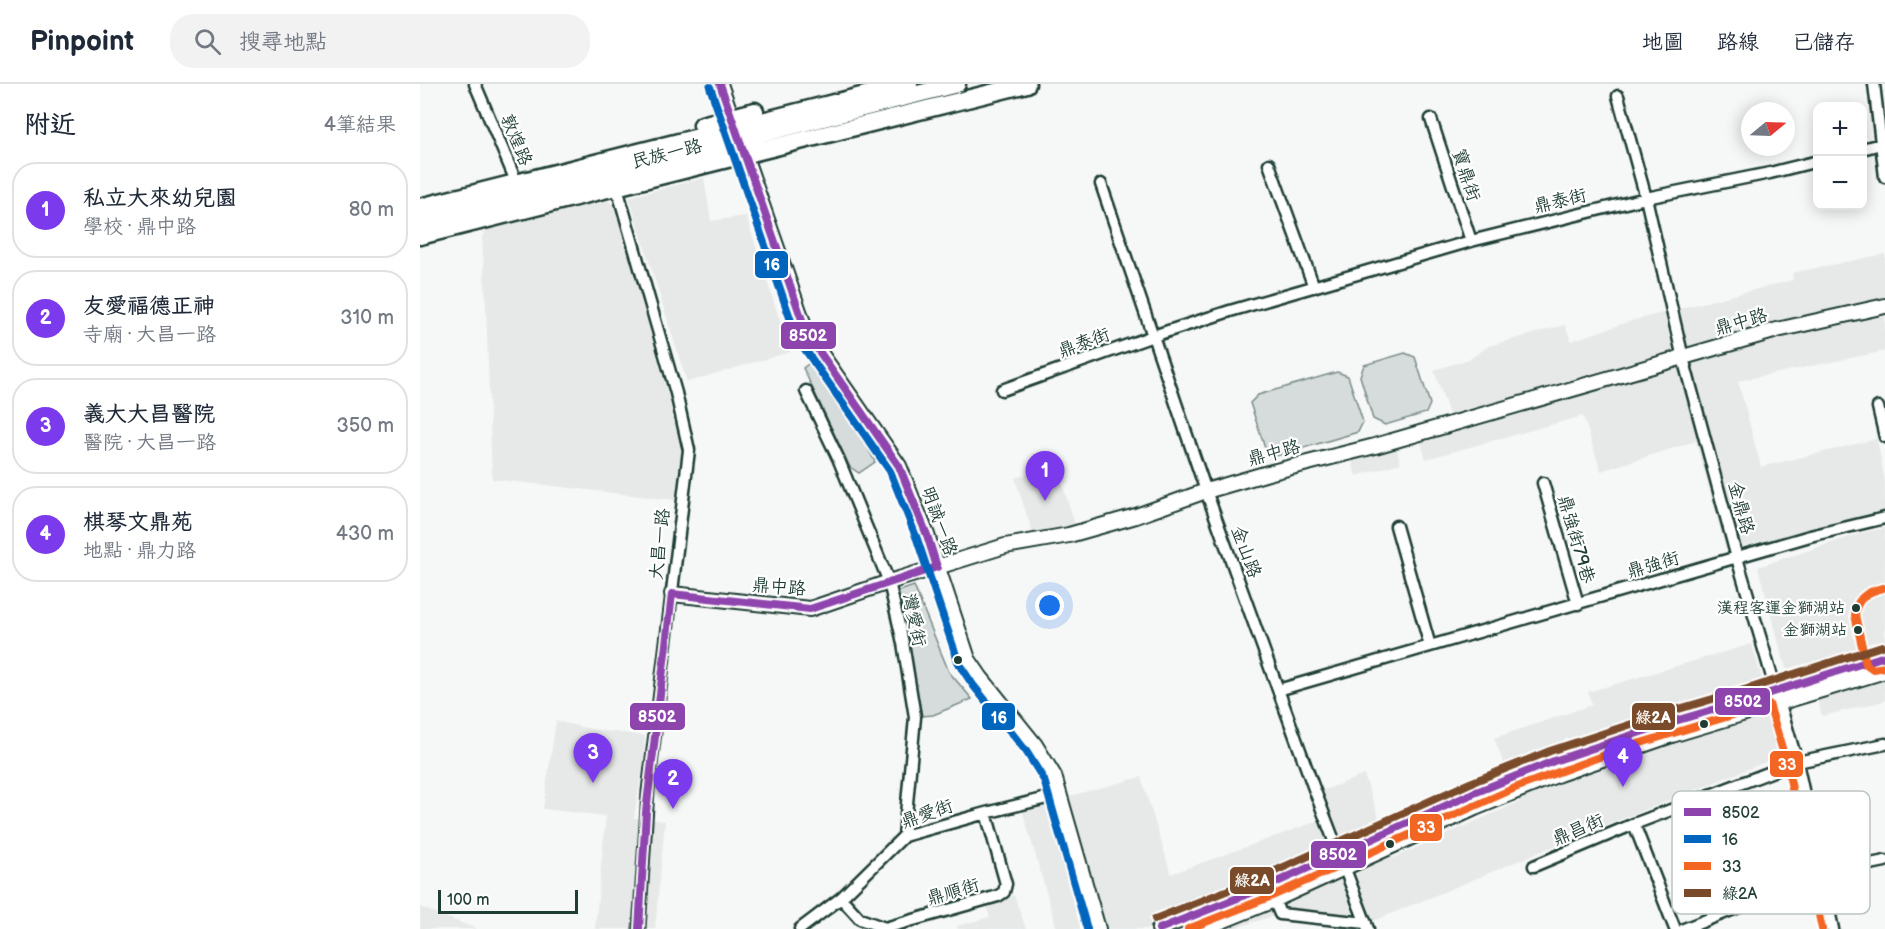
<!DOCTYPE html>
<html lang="zh-TW">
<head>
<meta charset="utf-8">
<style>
	body { margin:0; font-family:"Balsamiq Sans","LXGW WenKai TC",sans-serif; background:#f2f2f3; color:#1f2937 }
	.controls { position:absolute; right:18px; top:18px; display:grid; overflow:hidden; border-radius:12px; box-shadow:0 3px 15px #0003 }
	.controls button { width:54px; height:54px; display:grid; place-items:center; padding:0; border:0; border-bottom:2px solid #e0e1e3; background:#fff; color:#1f2937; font:30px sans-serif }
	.compass { position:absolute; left:1321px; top:18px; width:54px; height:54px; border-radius:50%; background:#fff; box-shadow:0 3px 15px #0003; rotate:71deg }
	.scale { position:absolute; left:18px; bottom:15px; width:140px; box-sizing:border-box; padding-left:6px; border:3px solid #1f3d34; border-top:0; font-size:16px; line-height:21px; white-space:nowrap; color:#1f3d34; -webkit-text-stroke:4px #fff; paint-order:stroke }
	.you { position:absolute; left:630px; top:522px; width:21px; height:21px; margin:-15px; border:4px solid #fff; border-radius:50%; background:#1a73e8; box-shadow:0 0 0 9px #1a73e833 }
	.badge { display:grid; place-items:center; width:39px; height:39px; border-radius:50%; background:#7c3aed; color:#fff; font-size:20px; font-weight:700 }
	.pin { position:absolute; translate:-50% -50px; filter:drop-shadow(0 2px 3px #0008) }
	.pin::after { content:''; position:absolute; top:32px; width:21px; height:18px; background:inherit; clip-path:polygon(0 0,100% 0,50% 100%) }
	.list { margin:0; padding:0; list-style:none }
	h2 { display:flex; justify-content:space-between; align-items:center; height:78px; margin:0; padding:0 24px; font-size:26px }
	h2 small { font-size:20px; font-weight:400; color:#747a83 }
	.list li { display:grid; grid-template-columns:39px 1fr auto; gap:18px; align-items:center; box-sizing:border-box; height:96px; margin:0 12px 12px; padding:0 12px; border:2px solid #e0e1e3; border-radius:24px }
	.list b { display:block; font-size:22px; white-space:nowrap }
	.list p { margin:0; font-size:20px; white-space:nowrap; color:#747a83 }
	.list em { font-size:20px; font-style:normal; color:#747a83 }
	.icon { flex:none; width:33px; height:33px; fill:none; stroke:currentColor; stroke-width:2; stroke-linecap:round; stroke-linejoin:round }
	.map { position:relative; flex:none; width:1465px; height:845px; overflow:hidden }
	header { display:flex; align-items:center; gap:36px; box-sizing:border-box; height:84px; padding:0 30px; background:#fff; border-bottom:2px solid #e0e1e3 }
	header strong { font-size:28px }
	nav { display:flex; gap:33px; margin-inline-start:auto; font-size:21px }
	.search { width:420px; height:54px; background:#f2f2f3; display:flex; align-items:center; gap:15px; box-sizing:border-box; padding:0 21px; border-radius:24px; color:#747a83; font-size:22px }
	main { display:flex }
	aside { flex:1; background:#fff }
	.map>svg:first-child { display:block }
	.built { fill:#e6e9e8 }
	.green { fill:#d6dcdb; stroke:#7a8c88; stroke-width:1.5 }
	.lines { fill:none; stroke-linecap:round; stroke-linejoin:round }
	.minor-casing { stroke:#1f3d34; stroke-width:15 }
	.tertiary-casing { stroke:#1f3d34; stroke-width:18 }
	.primary-casing { stroke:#1f3d34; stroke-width:21 }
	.minor { stroke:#fff; stroke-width:10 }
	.tertiary { stroke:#fff; stroke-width:14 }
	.primary { stroke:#fff; stroke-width:16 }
	.bus-1-casing { stroke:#fff; stroke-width:12 }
	.bus-2-casing { stroke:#fff; stroke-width:12 }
	.bus-3-casing { stroke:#fff; stroke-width:12 }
	.bus-4-casing { stroke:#fff; stroke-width:12 }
	.bus-1 { stroke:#8e44ad; stroke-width:8 }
	.bus-2 { stroke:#0065bd; stroke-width:8 }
	.bus-3 { stroke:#f26522; stroke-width:8 }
	.bus-4 { stroke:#7a4b2a; stroke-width:8 }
	.bus-dot { fill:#1f3d34; stroke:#fff; stroke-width:2 }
	.labels { text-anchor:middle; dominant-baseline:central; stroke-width:4.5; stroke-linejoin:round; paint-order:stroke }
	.bus-label { font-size:16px; fill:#1f3d34; stroke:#fff; text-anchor:end }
	.street-label { font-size:18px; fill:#1f3d34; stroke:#fff }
	.key { fill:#fff; stroke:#bcc5c2; stroke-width:1.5 }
	.key-label { font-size:16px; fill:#1f3d34 }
	.line-badge { stroke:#fff; stroke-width:2 }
	.badge-label { font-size:16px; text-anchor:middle; font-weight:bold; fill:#fff }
</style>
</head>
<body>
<header>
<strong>Pinpoint</strong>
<div class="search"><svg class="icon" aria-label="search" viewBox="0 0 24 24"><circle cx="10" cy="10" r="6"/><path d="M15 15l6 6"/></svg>搜尋地點</div>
<nav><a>地圖</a><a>路線</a><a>已儲存</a></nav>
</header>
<main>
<aside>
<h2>附近<small>4筆結果</small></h2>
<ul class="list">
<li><span class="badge">1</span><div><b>私立大來幼兒園</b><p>學校 · 鼎中路</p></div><em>80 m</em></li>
<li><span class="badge">2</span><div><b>友愛福德正神</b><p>寺廟 · 大昌一路</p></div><em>310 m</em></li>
<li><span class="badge">3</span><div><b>義大大昌醫院</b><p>醫院 · 大昌一路</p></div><em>350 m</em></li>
<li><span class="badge">4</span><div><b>棋琴文鼎苑</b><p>地點 · 鼎力路</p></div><em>430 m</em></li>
</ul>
</aside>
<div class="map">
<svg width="1465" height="845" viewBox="0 0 1465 845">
	<rect width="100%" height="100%" fill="#f6f7f7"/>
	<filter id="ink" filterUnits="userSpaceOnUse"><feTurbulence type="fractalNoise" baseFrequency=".0167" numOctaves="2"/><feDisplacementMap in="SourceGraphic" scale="12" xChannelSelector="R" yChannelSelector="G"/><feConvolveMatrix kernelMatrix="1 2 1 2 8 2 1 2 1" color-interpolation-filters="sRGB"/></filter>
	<g filter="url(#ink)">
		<path class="built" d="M284,94L291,137L326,132L370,268L267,298L209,113Z
			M182,113L196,122L262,363L255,416L72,395L66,220L62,153L72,140Z
			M1465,170V267L1318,297L1341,383L1457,355L1465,398V428L1306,466L1276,357L1181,387L1163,332L1006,375L1000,355L975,361L981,379L936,392L928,363L1030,333L1014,286L1050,275L1069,262L1145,241L1151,257L1211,237L1373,196L1372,189Z
			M636,381L655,440L614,453L595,394Z
			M1465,444V559L1366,585L1338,483L1442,449Z
			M1332,560L1363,671L1129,764L939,843L850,833L811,845H637L602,725L721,693L751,790L895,738L910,730L902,707L944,691L973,774L1099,718L1074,654L1172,621L1168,608Z
			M1465,594V617L1402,632L1396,612Z
			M136,637L170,645L225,652L224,673L214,734L245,737L235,845H175L186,732L123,725Z
			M594,811L606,845H538L537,842L570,833L566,822Z
			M0,823L57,845H0Z"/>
		<path class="green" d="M985,269L995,273L1010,320L1006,329L965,341L953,335L940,292L944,281Z
			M392,277L439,348L455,378L439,389L430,383L383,284Z
			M917,288L928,292L943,338L938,348L856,372L845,364L830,319L838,311Z
			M494,502L529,588L552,615L513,631L502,632L477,508Z"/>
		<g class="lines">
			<defs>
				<path id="minor" d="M55,0L98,102
					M1454,0L1465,93
					M1198,12L1226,114L1263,274L1317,474L1377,678L1413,845
					M1011,35L1051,157
					M1442,65L1461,60
					M849,80L894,203
					M195,97L256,309L269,366L228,707L219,845
					M681,100L786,407L893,702L948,845
					M582,306L733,252L810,227L1051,157L1226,114L1350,89L1398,77
					M386,307L418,374L469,498L483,559L495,633L484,752
					M1458,323L1465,353
					M1123,399L1158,520
					M976,442L1010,562
					M858,606L1390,452L1465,434
					M1214,740L1255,845
					M1114,782L1214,740L1377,678L1465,660
					M852,811L860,830L946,839
					M421,814L440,835L465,844L578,812L584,808L586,800L566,729
					M380,845L421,814L484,752L566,729L639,711
					M1264,845L1402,790L1465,777"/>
				<path id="tertiary" d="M300,0L315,43
					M321,61L387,250L479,382L507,451L548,575L561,594L615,661L634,692L678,845
					M252,510L390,525L469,498L585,462L649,451L716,432L786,407L848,389L955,362L1357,246L1465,222
					M739,845L848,802L1054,709L1134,677L1248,639L1337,613L1465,572
					M782,845L854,816L1055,724L1139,690L1252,651L1465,587"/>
				<path id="primary" d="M282,41L335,27
					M0,123L489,0
					M0,137L537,0
					M0,152L607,0"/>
			</defs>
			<use href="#minor" class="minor-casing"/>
			<use href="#tertiary" class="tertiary-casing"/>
			<use href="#primary" class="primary-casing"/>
			<use href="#minor" class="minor"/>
			<use href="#tertiary" class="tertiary"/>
			<use href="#primary" class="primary"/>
			<defs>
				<path id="bus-1" d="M300,0L387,250L479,382L507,451L517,483
					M252,510L390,525L517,483
					M219,845L226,728L252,510
					M739,845L848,802L1054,709L1134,677L1248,639L1337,613L1465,572"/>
				<path id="bus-2" d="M290,3L377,254L470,387L497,455L539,580L553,601L606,667L624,696L667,845"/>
				<path id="bus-3" d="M1463,504C1448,507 1436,514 1435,531L1446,580L1453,585L1465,583
					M768,845L852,812L1095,704L1201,665L1349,620L1367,681L1402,845"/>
				<path id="bus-4" d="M735,835L844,792L1050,699L1130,667L1245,629L1334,603L1462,562"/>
			</defs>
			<use href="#bus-1" class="bus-1-casing"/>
			<use href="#bus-2" class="bus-2-casing"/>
			<use href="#bus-3" class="bus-3-casing"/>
			<use href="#bus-4" class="bus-4-casing"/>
			<use href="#bus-1" class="bus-1"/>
			<use href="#bus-2" class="bus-2"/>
			<use href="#bus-3" class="bus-3"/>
			<use href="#bus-4" class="bus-4"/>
		</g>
	</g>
	<g class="bus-dot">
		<circle cx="1436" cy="524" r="5"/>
		<circle cx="1438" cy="546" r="5"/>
		<circle cx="538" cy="576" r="5"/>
		<circle cx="1284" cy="640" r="5"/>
		<circle cx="970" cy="760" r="5"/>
	</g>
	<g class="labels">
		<g class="bus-label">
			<text x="1425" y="524">漢程客運金獅湖站</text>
			<text x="1427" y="546">金獅湖站</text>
		</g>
		<g class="street-label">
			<text transform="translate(96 56) rotate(67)">敦煌路</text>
			<text transform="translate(247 70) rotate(-14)">民族一路</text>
			<text transform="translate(1046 91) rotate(72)">寶鼎街</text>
			<text transform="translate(1140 117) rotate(-13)">鼎泰街</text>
			<text transform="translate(1321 238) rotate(-16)">鼎中路</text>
			<text transform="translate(664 259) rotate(-20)">鼎泰街</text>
			<text transform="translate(854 369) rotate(-15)">鼎中路</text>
			<text transform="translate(1321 424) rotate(75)">金鼎路</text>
			<text transform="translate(519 437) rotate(70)">明誠一路</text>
			<text transform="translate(1156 455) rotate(74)">鼎強街79巷</text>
			<text transform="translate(240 460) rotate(-84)">大昌一路</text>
			<text transform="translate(826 468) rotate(70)">金山路</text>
			<text transform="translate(1233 481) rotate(-16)">鼎強街</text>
			<text transform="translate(359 503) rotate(5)">鼎中路</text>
			<text transform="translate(494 536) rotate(78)">灣愛街</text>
			<text transform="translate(507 730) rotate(-19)">鼎愛街</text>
			<text transform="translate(1158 746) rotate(-23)">鼎昌街</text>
			<text transform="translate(533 808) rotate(-16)">鼎順街</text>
		</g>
	</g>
	<rect x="1252" y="707" width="198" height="123" rx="9" class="key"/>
	<rect x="1264" y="724" width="27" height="8" fill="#8e44ad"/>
	<rect x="1264" y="751" width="27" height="8" fill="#0065bd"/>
	<rect x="1264" y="778" width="27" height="8" fill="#f26522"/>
	<rect x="1264" y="805" width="27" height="8" fill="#7a4b2a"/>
	<g class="key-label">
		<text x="1302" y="734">8502</text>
		<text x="1302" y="761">16</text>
		<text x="1302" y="788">33</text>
		<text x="1302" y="815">綠2A</text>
	</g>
	<g class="line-badge">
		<rect x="334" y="166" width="35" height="29" rx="6" fill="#0065bd"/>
		<rect x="360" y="237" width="57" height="29" rx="6" fill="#8e44ad"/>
		<rect x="1294" y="603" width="57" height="29" rx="6" fill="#8e44ad"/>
		<rect x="209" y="618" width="57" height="29" rx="6" fill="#8e44ad"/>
		<rect x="561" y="618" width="35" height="29" rx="6" fill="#0065bd"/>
		<rect x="1211" y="618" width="45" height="29" rx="6" fill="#7a4b2a"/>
		<rect x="1349" y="666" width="35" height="28" rx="6" fill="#f26522"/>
		<rect x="989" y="729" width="34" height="29" rx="6" fill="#f26522"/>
		<rect x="890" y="756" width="57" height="29" rx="6" fill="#8e44ad"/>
		<rect x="809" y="782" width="46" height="29" rx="6" fill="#7a4b2a"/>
	</g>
	<g class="badge-label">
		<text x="352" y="186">16</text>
		<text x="388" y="257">8502</text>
		<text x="1323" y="623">8502</text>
		<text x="237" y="638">8502</text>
		<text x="579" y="639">16</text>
		<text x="1233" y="639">綠2A</text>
		<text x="1367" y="686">33</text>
		<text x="1006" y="749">33</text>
		<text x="918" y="776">8502</text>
		<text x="832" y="802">綠2A</text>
	</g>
</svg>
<div class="controls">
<button>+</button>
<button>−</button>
</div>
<svg class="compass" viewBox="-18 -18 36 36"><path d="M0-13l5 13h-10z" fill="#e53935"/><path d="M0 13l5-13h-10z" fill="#747a83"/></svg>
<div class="scale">100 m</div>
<div class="you"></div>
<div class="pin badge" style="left:625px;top:417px">1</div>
<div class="pin badge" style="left:253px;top:725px">2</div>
<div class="pin badge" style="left:173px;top:699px">3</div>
<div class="pin badge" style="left:1203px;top:703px">4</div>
</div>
</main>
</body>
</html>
